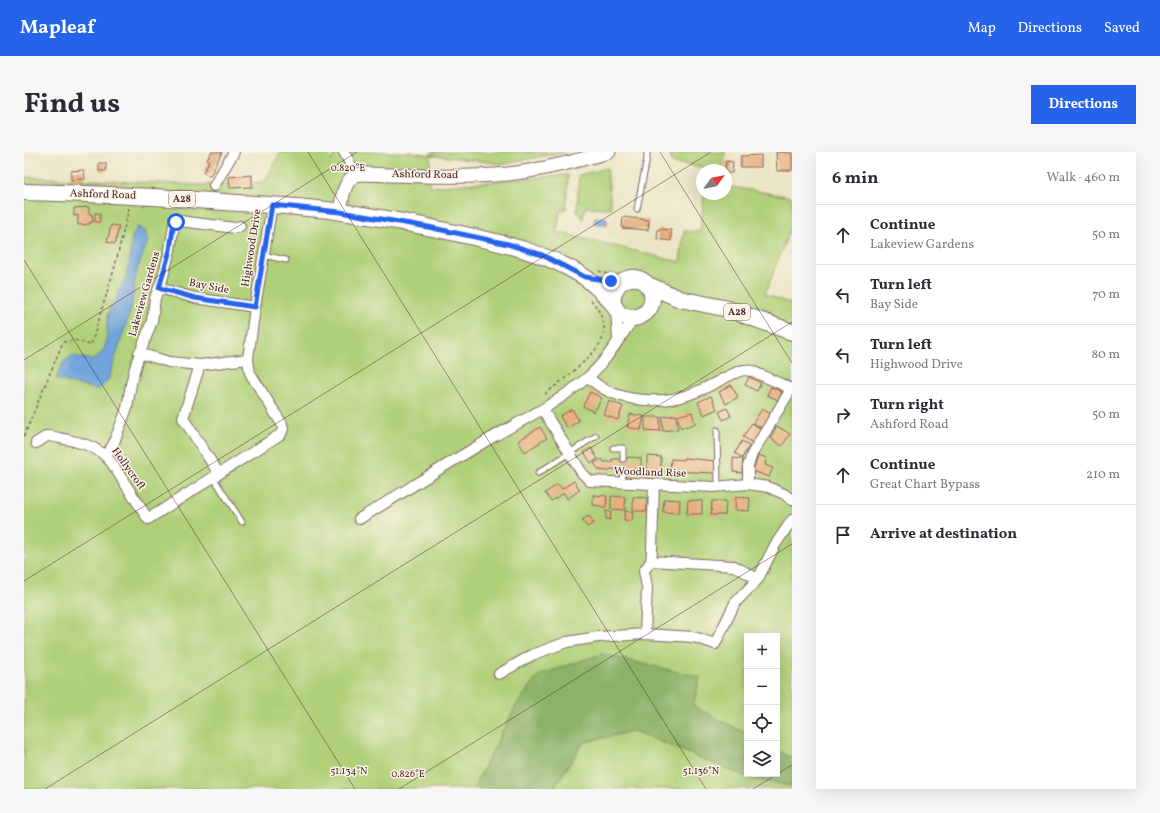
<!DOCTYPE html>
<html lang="en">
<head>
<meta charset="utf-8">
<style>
	body { margin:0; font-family:Vollkorn,serif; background:#f7f7f7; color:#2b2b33 }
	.controls { position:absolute; right:12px; bottom:12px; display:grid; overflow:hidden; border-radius:0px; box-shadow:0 4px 16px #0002 }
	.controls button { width:36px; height:36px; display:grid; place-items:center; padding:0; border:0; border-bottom:1px solid #e1e1e2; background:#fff; color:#2b2b33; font:20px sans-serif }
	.compass { position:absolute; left:672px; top:12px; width:36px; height:36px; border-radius:50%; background:#fff; box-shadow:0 4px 16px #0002; rotate:58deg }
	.stop { position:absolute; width:12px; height:12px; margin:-9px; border:3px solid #2563eb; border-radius:50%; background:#fff }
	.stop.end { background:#2563eb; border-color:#fff; box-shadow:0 1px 4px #0008 }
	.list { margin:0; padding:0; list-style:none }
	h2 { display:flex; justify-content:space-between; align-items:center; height:52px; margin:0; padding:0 16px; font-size:17px }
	h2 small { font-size:13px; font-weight:400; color:#7c7c81 }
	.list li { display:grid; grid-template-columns:26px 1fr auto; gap:12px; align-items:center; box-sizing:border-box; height:60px; padding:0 16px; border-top:1px solid #e1e1e2 }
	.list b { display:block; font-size:15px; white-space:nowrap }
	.list p { margin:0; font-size:13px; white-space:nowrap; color:#7c7c81 }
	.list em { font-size:13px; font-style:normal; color:#7c7c81 }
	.icon { flex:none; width:22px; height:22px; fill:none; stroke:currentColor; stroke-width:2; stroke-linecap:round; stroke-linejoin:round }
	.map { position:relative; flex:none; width:768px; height:637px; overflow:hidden; border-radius:0px }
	header { display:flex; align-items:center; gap:24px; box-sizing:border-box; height:56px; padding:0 20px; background:#2563eb; color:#fff }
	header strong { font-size:19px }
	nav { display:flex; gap:22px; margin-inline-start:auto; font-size:14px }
	.intro { display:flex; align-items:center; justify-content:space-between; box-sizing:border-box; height:96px; padding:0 24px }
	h1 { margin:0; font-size:28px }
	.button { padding:10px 18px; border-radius:0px; background:#2563eb; color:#fff; font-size:14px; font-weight:700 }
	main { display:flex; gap:24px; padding:0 24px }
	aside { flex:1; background:#fff; border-radius:0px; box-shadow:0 4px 16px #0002 }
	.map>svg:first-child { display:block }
	.green { fill:#afd078; stroke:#7c7852 }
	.forest { fill:#8bb268; stroke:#6a684a }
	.water { fill:#6fa4dc; stroke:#5c6284 }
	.building { fill:#e7ae7d }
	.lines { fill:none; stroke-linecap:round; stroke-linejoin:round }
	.service-casing { stroke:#826461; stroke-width:7 }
	.minor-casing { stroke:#826461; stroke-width:12 }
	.tertiary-casing { stroke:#826461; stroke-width:15 }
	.primary-casing { stroke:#826461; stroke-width:18 }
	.path { stroke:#826461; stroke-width:1.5; stroke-dasharray:3 3; stroke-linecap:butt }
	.service { stroke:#fff; stroke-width:5 }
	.minor { stroke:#fff; stroke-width:10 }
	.tertiary { stroke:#fff; stroke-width:13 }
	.primary { stroke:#fff; stroke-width:16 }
	.route { stroke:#2563eb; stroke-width:5 }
	.ticks { fill:none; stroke:#4a1f2b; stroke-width:1; stroke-opacity:0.45 }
	.labels { text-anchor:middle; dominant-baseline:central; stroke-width:3; stroke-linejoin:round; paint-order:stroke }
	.shield { fill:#fcf5e5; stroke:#7f5f63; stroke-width:1 }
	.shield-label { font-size:10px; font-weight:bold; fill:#4a1f2b }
	.street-label { font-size:11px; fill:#4a1f2b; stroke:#fcf5e5 }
	.ticks-label { font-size:10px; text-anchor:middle; fill:#4a1f2b; stroke:#fcf5e5; stroke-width:3; stroke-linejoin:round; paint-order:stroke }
</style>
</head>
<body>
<header>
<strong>Mapleaf</strong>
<nav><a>Map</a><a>Directions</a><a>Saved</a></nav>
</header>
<div class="intro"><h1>Find us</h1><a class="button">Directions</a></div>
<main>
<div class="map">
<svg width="768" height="637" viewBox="0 0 768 637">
	<rect width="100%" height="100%" fill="#fcf5e5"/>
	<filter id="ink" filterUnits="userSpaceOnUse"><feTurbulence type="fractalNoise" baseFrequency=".025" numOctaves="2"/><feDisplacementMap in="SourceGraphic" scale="8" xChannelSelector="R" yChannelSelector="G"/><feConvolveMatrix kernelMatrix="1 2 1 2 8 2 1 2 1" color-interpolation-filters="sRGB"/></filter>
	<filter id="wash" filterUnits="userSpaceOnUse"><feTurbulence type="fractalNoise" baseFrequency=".012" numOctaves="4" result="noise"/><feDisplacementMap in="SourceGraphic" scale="16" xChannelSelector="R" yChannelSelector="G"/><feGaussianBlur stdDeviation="0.9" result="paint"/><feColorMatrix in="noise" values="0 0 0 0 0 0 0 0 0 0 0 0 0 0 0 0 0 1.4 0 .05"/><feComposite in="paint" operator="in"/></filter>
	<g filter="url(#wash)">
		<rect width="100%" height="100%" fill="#ebe5c6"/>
		<path class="green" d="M255,0H302L308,9L311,3L308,0H388L406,3L408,0H540L480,12L407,3L405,35L544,23L542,57L536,60L533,80L656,110L660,79L676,80L680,42H702V34L768,45V72L741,142L768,152V607L753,599V484H723V583L669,554L493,552L449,637H0V25L178,33L240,30L256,1Z
			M645,0H701L699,18H682V15L648,11Z
			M583,16L587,56L561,55L559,67L553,60L555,23Z
			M610,579L728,627L768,634V637H529L560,590Z"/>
		<path class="forest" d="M577,502L676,525L669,554L723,582V622H753V598L768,606V634L728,627L610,579L560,590L529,637H449L493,552L515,523Z"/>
		<path class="water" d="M571,65L583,66V72H570Z
			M113,75L121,79L124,89L113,118L110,133L107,157L84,228L74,238L32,227L39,211L48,204L69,208C96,191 72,164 92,149L94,140L101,129L105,112L108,86Z"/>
		<g id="blocks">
			<path class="building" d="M187,0H198L186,24L179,21L185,9L183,8Z
				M752,0L768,1V18L753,19Z
				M737,3V15H717V4Z
				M702,9L709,10L708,21H702V18H701Z
				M75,11H82V19H75Z
				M60,18L61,27L47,28V19Z
				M228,23V35L206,36L205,25Z
				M65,55V62H68L69,70H66V72L54,73V63L50,64V56Z
				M71,61H76V70H71Z
				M599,65L625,68L624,78L598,76Z
				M87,73L95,74L91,92L83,90Z
				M634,77L647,78V89L633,87Z
				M725,225L737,231L733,239L721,233Z
				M707,233L714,245L702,252L695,240Z
				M747,235L758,240L754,248L743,243Z
				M566,240L578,246L570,260L559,254Z
				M687,244L693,257L680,263L674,250Z
				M585,249L599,254L594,268L580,263Z
				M703,256L707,264L699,268L695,260Z
				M548,257L555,269L543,276L536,264Z
				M738,257L747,262L738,276L729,271Z
				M668,260L671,272L657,276L653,264Z
				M606,262L620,264L617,278L603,275Z
				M652,263L654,277L639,279L638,265Z
				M621,265H636V279L621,278Z
				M728,271L737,277L729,291L719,285Z
				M753,274L766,282L758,294L746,286Z
				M516,275L523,286L501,300L494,289Z
				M718,289L725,294L718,306L711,301Z
				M567,296L574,307L567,311L560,300Z
				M734,303L743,306L741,313L749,316L745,325L729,319Z
				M623,304L637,305V319H623Z
				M604,305L617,306V318L586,317L585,319L575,318L570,311L578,307L580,310H588V307H603Z
				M660,306L692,309L691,321L646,319L647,307L660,308Z
				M709,306L719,307L718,321L709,320Z
				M550,329L556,338L543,347L540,341L527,349L521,341L534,332L538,337Z
				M569,343L583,344L582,356H577V354L569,353Z
				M587,344L601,345V358L587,357Z
				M609,345L623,346V359H609Z
				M712,345L726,346L725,359L711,358Z
				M640,347L656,348L655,361L639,360Z
				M664,348L678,349V362H663Z
				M688,349H702L701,363H687Z
				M582,359L587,360L586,368L582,367Z
				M601,359L609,360L608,369L600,368Z
				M565,364L570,371L563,375L558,368Z"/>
		</g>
	</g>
	<g filter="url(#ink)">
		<use href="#blocks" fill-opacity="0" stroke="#826461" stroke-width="1"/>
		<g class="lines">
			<defs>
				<path id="service" d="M613,57L623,6V0
					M239,103L262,108
					M693,278L694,335
					M589,296H599V307
					M514,321L572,284
					M189,325L218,370
					M598,331L599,317"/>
				<path id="minor" d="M320,0L332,23
					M190,34L210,0
					M135,136L171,146L231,155
					M592,158L594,188
					M115,201L145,210L176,213L224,207
					M176,213L159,266L195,322
					M564,225C590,251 639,254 672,240C688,234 703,223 719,218L728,219L768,237
					M519,258L558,321L566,329L690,335L724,332L744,335L760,342L768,348
					M12,291L23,284H26C48,289 72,291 87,310L124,367L257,282L259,277L258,272L226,221L224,207L231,155L248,53
					M82,303L89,293L103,256L107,232L112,212L128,169L131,146L138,128L146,98L150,72L152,70L156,69L211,76L216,74
					M724,332V314L728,302L767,237
					M335,367C380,340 424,311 469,285C502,266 534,251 564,225C583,209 595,186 610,166
					M627,409L710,414L734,427
					M621,482L623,435L620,419L627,409L628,398L630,333
					M475,522L508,503L543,490L574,485L621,482L670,485L691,492L711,451L734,427L751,393L768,368"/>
				<path id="tertiary" d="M316,60C318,48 319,29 332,23C336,22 341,22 344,22C391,24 438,26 484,22C519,18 552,9 585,0"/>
				<path id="primary" d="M0,40C36,41 72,42 107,44C138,45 169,48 200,50C239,53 279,54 318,60C354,65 391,72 427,80C473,90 519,99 559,124C567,129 583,145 589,152C592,156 593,161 598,163C608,169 621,165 626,155C629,149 629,142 626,137C615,116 586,127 589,152
					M622,132L656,147L704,157L768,180"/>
			</defs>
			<use href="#service" class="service-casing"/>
			<use href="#minor" class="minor-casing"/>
			<use href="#tertiary" class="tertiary-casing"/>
			<use href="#primary" class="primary-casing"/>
			<path class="path" d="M575,119L584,122L583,126
				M521,242C536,230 577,200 580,182C581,169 575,158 567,148
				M0,284L39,190L50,188L67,193L91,114L105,56"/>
			<use href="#service" class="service"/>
			<use href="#minor" class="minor"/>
			<use href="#tertiary" class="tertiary"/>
			<use href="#primary" class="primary"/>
		</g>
	</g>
	<g class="lines" filter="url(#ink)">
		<path class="route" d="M152,70L149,76L146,98L135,136L171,146L231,155L248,53L316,60L404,75L484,92L518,103L561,125L587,129"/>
	</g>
	<path class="ticks" d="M284,0L682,637M636,0L768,211M0,108L331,637M0,208L333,0M0,429L687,0M21,637L768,170M375,637L768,392M729,637L768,613"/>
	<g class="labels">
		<g class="shield">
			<rect x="145" y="39" width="26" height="16" rx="3"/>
			<rect x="700" y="152" width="26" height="16" rx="3"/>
		</g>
		<g class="shield-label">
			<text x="158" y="47">A28</text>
			<text x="713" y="160">A28</text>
		</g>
		<g class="street-label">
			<text transform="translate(401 23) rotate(1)">Ashford Road</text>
			<text transform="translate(79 43) rotate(2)">Ashford Road</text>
			<text transform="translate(228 96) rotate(-81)">Highwood Drive</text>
			<text transform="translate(185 135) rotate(11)">Bay Side</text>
			<text transform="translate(121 142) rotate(-74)">Lakeview Gardens</text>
			<text transform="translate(104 317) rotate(54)">Hollycroft</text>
			<text transform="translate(626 321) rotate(2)">Woodland Rise</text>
		</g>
	</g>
	<g class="ticks-label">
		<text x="324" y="19">0.820°E</text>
		<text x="325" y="622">51.134°N</text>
		<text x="677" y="622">51.136°N</text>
		<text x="384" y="625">0.826°E</text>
	</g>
</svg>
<div class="controls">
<button>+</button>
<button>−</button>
<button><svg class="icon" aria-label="locate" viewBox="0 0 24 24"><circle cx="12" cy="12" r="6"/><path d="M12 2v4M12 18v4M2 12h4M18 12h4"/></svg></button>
<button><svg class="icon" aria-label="layers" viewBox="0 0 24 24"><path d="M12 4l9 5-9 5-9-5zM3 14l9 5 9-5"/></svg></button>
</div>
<svg class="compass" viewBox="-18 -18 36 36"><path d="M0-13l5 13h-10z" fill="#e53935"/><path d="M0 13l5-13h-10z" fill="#7c7c81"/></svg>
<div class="stop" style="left:152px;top:70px"></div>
<div class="stop end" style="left:587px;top:129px"></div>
</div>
<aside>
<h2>6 min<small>Walk · 460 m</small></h2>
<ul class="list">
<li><svg class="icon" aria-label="ahead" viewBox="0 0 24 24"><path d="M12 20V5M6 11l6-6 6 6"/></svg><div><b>Continue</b><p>Lakeview Gardens</p></div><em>50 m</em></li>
<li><svg class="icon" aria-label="left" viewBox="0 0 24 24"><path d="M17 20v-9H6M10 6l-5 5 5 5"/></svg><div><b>Turn left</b><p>Bay Side</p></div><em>70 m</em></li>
<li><svg class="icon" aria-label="left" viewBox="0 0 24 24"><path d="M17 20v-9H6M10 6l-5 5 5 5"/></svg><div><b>Turn left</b><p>Highwood Drive</p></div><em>80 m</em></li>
<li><svg class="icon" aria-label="right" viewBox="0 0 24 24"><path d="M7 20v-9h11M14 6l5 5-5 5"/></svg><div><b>Turn right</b><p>Ashford Road</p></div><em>50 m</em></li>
<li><svg class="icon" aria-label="ahead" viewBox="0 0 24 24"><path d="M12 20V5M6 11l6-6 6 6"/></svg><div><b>Continue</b><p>Great Chart Bypass</p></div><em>210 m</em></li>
<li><svg class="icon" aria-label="arrive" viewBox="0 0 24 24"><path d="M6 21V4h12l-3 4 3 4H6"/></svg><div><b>Arrive at destination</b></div></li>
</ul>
</aside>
</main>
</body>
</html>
